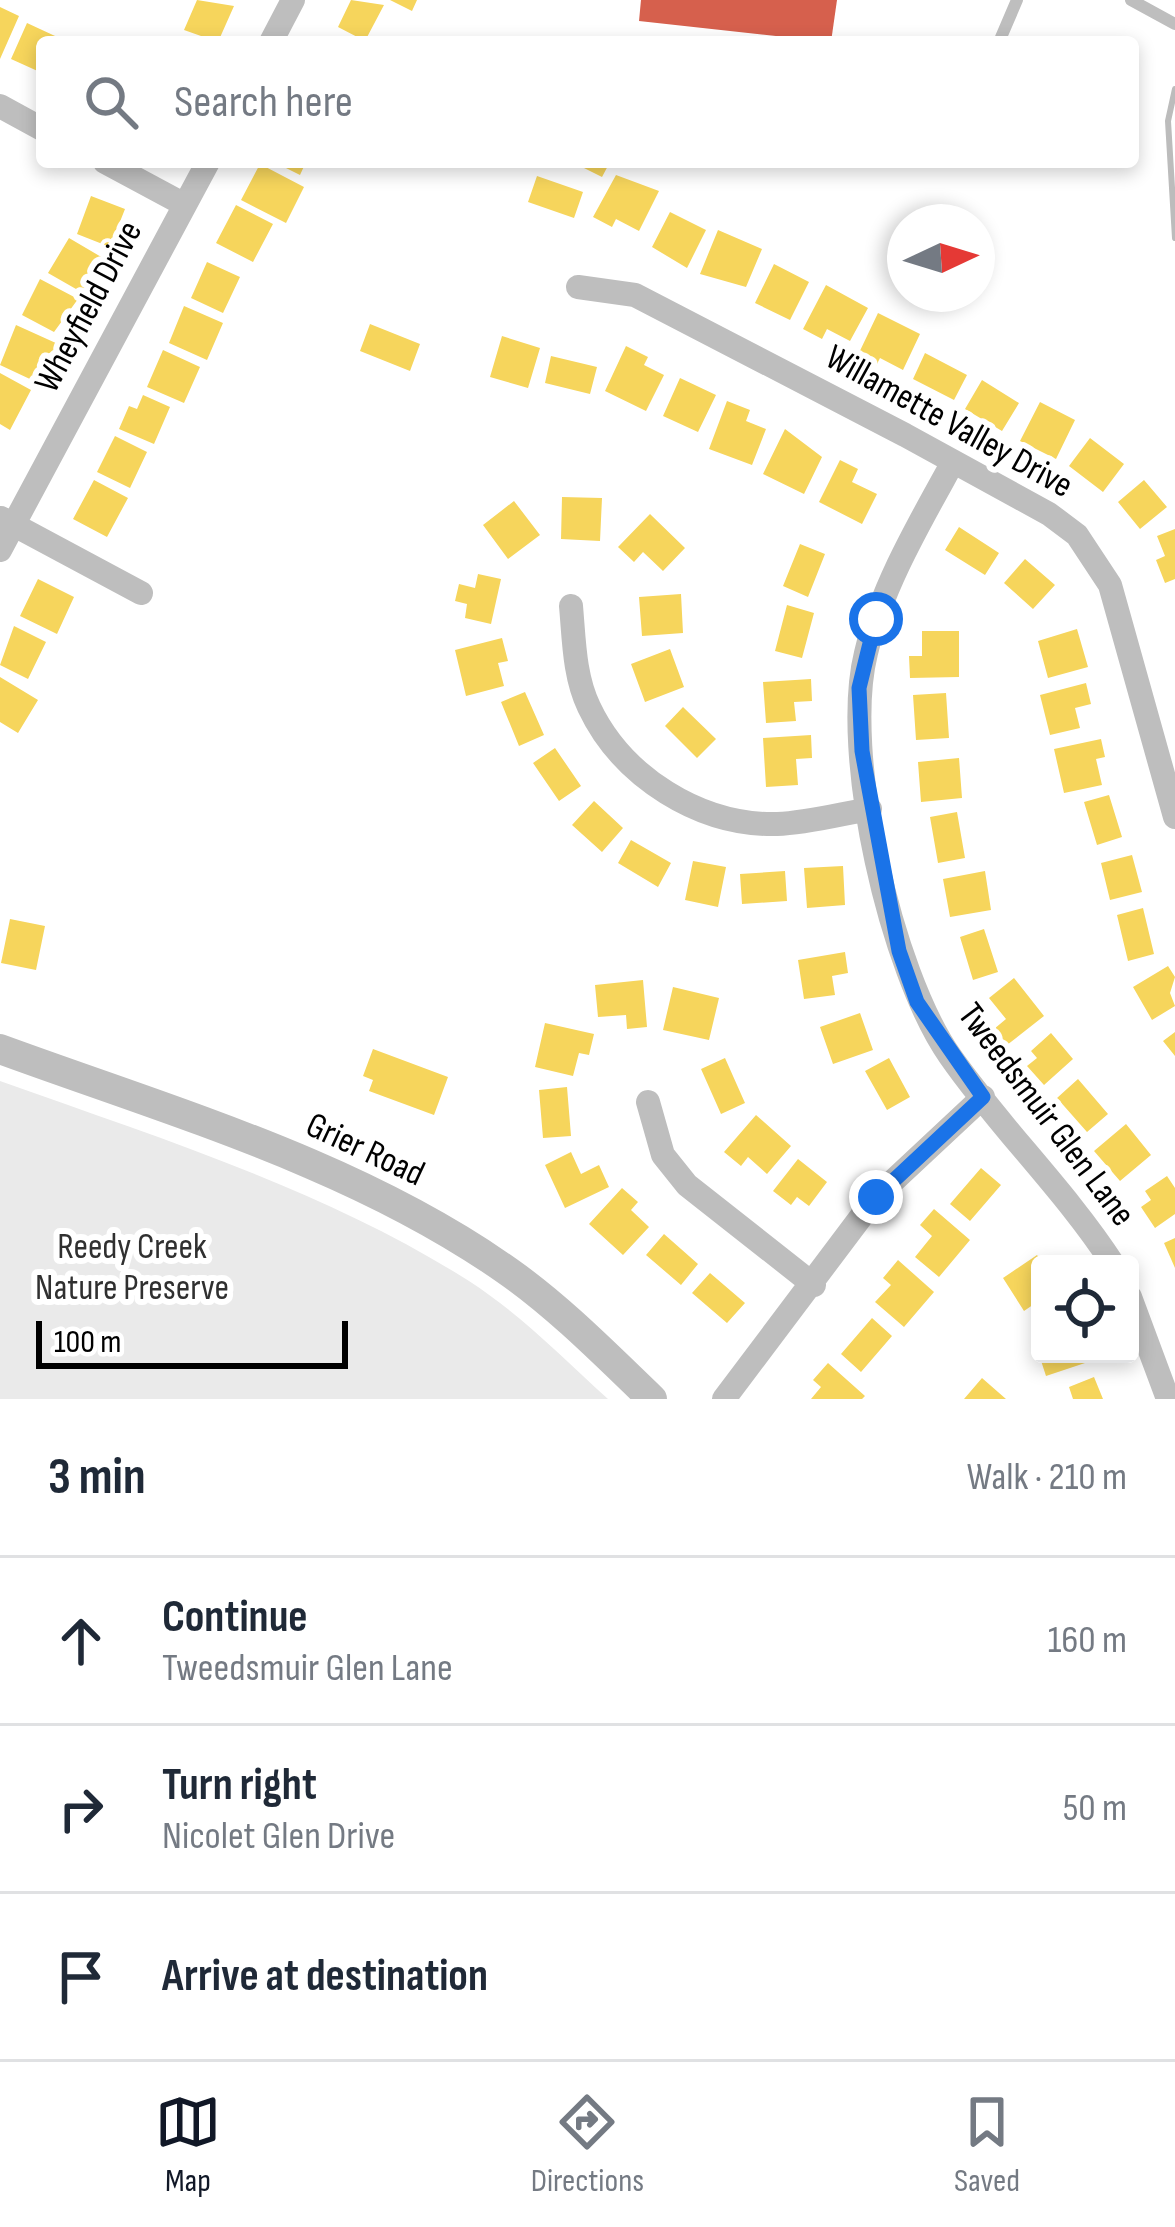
<!DOCTYPE html>
<html lang="en">
<head>
<meta charset="utf-8">
<style>
	body { margin:0; font-family:"Sofia Sans Condensed",sans-serif; background:#f6f6f7; color:#1f2937 }
	.controls { position:absolute; right:36px; bottom:36px; display:grid; overflow:hidden; border-radius:12px; box-shadow:0 6px 18px #0003 }
	.controls button { width:108px; height:108px; display:grid; place-items:center; padding:0; border:0; border-bottom:3px solid #e0e1e3; background:#fff; color:#1f2937; font:60px sans-serif }
	.compass { position:absolute; left:887px; top:204px; width:108px; height:108px; border-radius:50%; background:#fff; box-shadow:0 6px 18px #0003; rotate:86deg }
	.scale { position:absolute; left:36px; bottom:30px; width:312px; box-sizing:border-box; padding-left:12px; border:6px solid #000; border-top:0; font-size:33px; line-height:42px; white-space:nowrap; color:#000; -webkit-text-stroke:9px #fff; paint-order:stroke }
	.stop { position:absolute; width:36px; height:36px; margin:-27px; border:9px solid #1a73e8; border-radius:50%; background:#fff }
	.stop.end { background:#1a73e8; border-color:#fff; box-shadow:0 3px 12px #0008 }
	.list { margin:0; padding:0; list-style:none }
	h2 { display:flex; justify-content:space-between; align-items:center; height:156px; margin:0; padding:0 48px; font-size:51px }
	h2 small { font-size:39px; font-weight:400; color:#747a83 }
	.list li { display:grid; grid-template-columns:78px 1fr auto; gap:36px; align-items:center; box-sizing:border-box; height:168px; padding:0 48px; border-top:3px solid #e0e1e3 }
	.list b { display:block; font-size:45px; white-space:nowrap }
	.list p { margin:0; font-size:39px; white-space:nowrap; color:#747a83 }
	.list em { font-size:39px; font-style:normal; color:#747a83 }
	.icon { flex:none; width:66px; height:66px; fill:none; stroke:currentColor; stroke-width:2; stroke-linecap:round; stroke-linejoin:round }
	.map { position:relative; flex:none; width:1175px; height:1399px; overflow:hidden }
	.search { position:absolute; background:#fff; box-shadow:0 6px 18px #0003; left:36px; right:36px; top:36px; height:132px; display:flex; align-items:center; gap:30px; box-sizing:border-box; padding:0 42px; border-radius:12px; color:#747a83; font-size:45px }
	.sheet { height:660px; background:#fff }
	nav { display:flex; justify-content:space-around; align-items:center; box-sizing:border-box; height:168px; border-top:3px solid #e0e1e3; background:#fff; font-size:33px; color:#747a83 }
	nav a { display:grid; justify-items:center; gap:6px }
	nav .on { color:#111827 }
	.map>svg:first-child { display:block }
	.green { fill:#eaeaea }
	.homes { fill:#f6d55c }
	.shops { fill:#d6604d }
	.lines { fill:none; stroke-linecap:round; stroke-linejoin:round }
	.stream { stroke:#bcbcbc; stroke-width:6 }
	.service { stroke:#bebebe; stroke-width:12 }
	.minor { stroke:#bebebe; stroke-width:24 }
	.tertiary { stroke:#bebebe; stroke-width:30 }
	.route { stroke:#1a73e8; stroke-width:15 }
	.labels { text-anchor:middle; dominant-baseline:central; stroke-width:12; stroke-linejoin:round; paint-order:stroke }
	.street-label { font-size:36px; fill:#000; stroke:#fff }
	.park-label { font-size:36px; fill:#303030; stroke:#fff }
</style>
</head>
<body>
<div class="map">
<svg width="1175" height="1399" viewBox="0 0 1175 1399">
	<rect width="100%" height="100%" fill="#fff"/>
	<path class="green" d="M0,1081C159,1138 326,1190 469,1281C520,1314 563,1358 608,1399H0Z"/>
	<path class="homes" d="M197,0L234,6L218,42L184,30Z
		M351,0L384,5L365,41L338,27Z
		M390,0H417L412,11Z
		M0,7L19,16L0,59Z
		M27,23L68,42H42V73L11,59Z
		M274,162H306L300,175Z
		M585,162H610L602,177L582,167Z
		M260,164L304,187L286,223L241,200Z
		M616,175L659,191L639,231L616,219L612,227L593,217Z
		M537,176L583,192L574,218L528,202Z
		M91,196L125,209L110,247L77,234Z
		M236,205L273,224L253,262L216,243Z
		M670,212L706,230L687,268L652,247Z
		M718,230L762,249L746,287L700,274Z
		M69,238L103,258L83,293L48,273Z
		M207,262L240,277L223,313L191,298Z
		M774,264L809,282L790,320L755,303Z
		M40,279L78,299L54,332L22,315Z
		M826,285L868,308L850,341L827,329L822,339L803,329Z
		M184,306L223,323L207,360L169,343Z
		M878,313L920,334L903,370L880,358L876,366L857,357Z
		M370,324L420,344L410,371L360,351Z
		M16,325L58,344L48,366L40,362L32,380L0,365Z
		M502,336L540,348L528,388L490,377Z
		M626,346L648,357L644,365L664,375L646,411L605,391Z
		M163,350L200,367L184,403L147,387Z
		M925,353L967,375L954,400L913,379Z
		M551,356L597,367L590,394L545,383Z
		M0,373L31,390L10,430L0,424Z
		M680,378L716,395L698,432L663,416Z
		M982,380L1019,403L1002,431L965,409Z
		M143,395L170,407L154,444L119,429L129,406L137,409Z
		M727,401L750,410L746,421L766,429L752,465L709,449Z
		M1040,402L1075,420L1056,459L1020,441Z
		M785,429L822,457L804,494L763,474Z
		M115,436L147,452L130,488L97,472Z
		M1090,438L1124,464L1103,492L1069,466Z
		M840,460L858,469L852,482L877,494L862,524L819,502Z
		M94,480L128,498L107,537L73,519Z
		M1144,480L1167,507L1140,529L1118,502Z
		M562,497L602,498L600,541L561,539Z
		M514,501L540,535L508,559L483,525Z
		M650,514L685,548L663,571L643,552L634,562L618,547Z
		M959,527L999,553L985,575L945,550Z
		M1175,529V579L1165,583L1156,560L1165,556L1157,536Z
		M800,544L825,554L808,597L783,586Z
		M1025,559L1055,585L1033,609L1004,583Z
		M478,574L501,579L491,624L465,618L467,604L455,601L459,584L475,588Z
		M38,579L74,597L57,634L20,616Z
		M681,594L683,633L642,636L639,597Z
		M787,605L814,613L802,658L775,651Z
		M14,626L46,642L28,679L0,665Z
		M1077,629L1088,667L1048,678L1038,641Z
		M922,631H959V677L910,678L909,656H922Z
		M502,638L508,661L498,663L504,686L466,696L455,650Z
		M670,649L684,687L645,702L631,664Z
		M0,677L38,700L18,733L0,722Z
		M811,679L812,701L794,702L796,721L766,723L763,682Z
		M1086,683L1091,704L1075,708L1080,728L1050,735L1040,695Z
		M525,692L544,735L519,746L501,702Z
		M946,693L949,738L916,740L913,695Z
		M683,707L716,739L697,758L665,726Z
		M811,735L812,758L796,759L798,785L766,787L763,738Z
		M1101,739L1105,757L1096,759L1102,785L1064,793L1054,749Z
		M555,748L581,786L559,801L533,763Z
		M959,758L962,798L921,802L918,762Z
		M1109,795L1122,837L1097,845L1084,802Z
		M594,801L623,828L602,852L572,825Z
		M957,812L965,858L938,863L930,817Z
		M631,840L671,863L658,887L618,863Z
		M1132,855L1142,892L1110,900L1101,863Z
		M693,861L726,867L718,907L685,900Z
		M843,866L845,905L807,908L804,868Z
		M785,871L787,901L742,904L740,874Z
		M985,871L991,910L950,917L943,879Z
		M1143,908L1154,954L1128,961L1117,915Z
		M10,919L45,926L36,970L1,963Z
		M984,929L998,972L973,980L960,937Z
		M845,952L848,973L832,976L835,995L804,999L798,960Z
		M1168,966L1175,977L1170,993L1175,1006L1152,1020L1133,987Z
		M1014,978L1044,1016L1007,1045L994,1029L1006,1019L989,998Z
		M643,980L647,1027L627,1029L626,1015L598,1017L595,985Z
		M673,987L719,998L709,1040L663,1030Z
		M860,1013L873,1050L833,1064L820,1027Z
		M545,1023L594,1034L589,1055L579,1053L573,1076L535,1067Z
		M1175,1032V1056L1163,1041Z
		M1051,1033L1073,1059L1044,1085L1027,1066L1037,1058L1031,1051Z
		M373,1049L448,1077L434,1115L369,1091L373,1080L363,1076Z
		M725,1058L745,1103L721,1114L701,1069Z
		M889,1058L910,1097L887,1110L865,1071Z
		M1078,1079L1108,1114L1087,1132L1057,1098Z
		M567,1087L571,1136L543,1138L539,1090Z
		M756,1115L791,1146L767,1174L748,1157L741,1166L724,1152Z
		M1126,1124L1151,1155L1120,1181L1094,1151Z
		M571,1152L581,1174L599,1165L609,1187L565,1208L545,1165Z
		M798,1159L827,1182L809,1206L797,1197L791,1205L773,1191Z
		M981,1168L1001,1185L970,1221L950,1204Z
		M1167,1176L1175,1188V1214L1155,1228L1141,1207L1151,1200L1145,1191Z
		M622,1188L638,1202L631,1210L649,1227L623,1255L589,1224Z
		M934,1209L970,1240L939,1277L915,1257L932,1236L920,1225Z
		M664,1234L698,1264L681,1285L646,1255Z
		M1175,1238V1268L1164,1243Z
		M1037,1255L1043,1264L1040,1300L1024,1311L1003,1278Z
		M898,1260L934,1292L904,1327L875,1302L891,1285L883,1278Z
		M710,1273L745,1303L727,1323L692,1293Z
		M872,1318L892,1336L861,1372L841,1354Z
		M1040,1330V1354H1092L1094,1360L1046,1376L1032,1333Z
		M828,1363L865,1396L862,1399H811L821,1387L813,1380Z
		M1094,1377L1103,1399H1073L1069,1387Z
		M982,1378L1006,1399H964Z"/>
	<path class="shops" d="M641,0H837L831,42L639,21Z"/>
	<g class="lines">
		<path class="stream" d="M1175,89L1168,121L1175,238"/>
		<path class="service" d="M1131,0L1175,24
			M999,42L1017,0"/>
		<path class="minor" d="M271,42L293,0
			M0,106L42,129
			M105,162L185,205
			M578,287L635,295L905,435L1049,514L1077,535L1110,585L1175,817
			M953,462C920,522 882,586 866,653C841,753 891,972 950,1056C1000,1128 1065,1190 1113,1264
			M1,518L141,593
			M0,550L208,162
			M571,606C574,639 574,676 589,707C622,777 700,826 777,824C808,823 840,814 870,809
			M648,1102L663,1155L687,1185L814,1285
			M1130,1297L1168,1399
			M724,1399L876,1197L983,1097"/>
		<path class="tertiary" d="M0,1049C172,1112 358,1165 509,1272C560,1308 606,1355 652,1399"/>
	</g>
	<g class="lines">
		<path class="route" d="M876,619L859,688L862,751L899,951L917,1002L983,1097L876,1197"/>
	</g>
	<g class="labels">
		<g class="street-label">
			<text transform="translate(89 307) rotate(-62)">Wheyfield Drive</text>
			<text transform="translate(949 422) rotate(29)">Willamette Valley Drive</text>
			<text transform="translate(1046 1115) rotate(53)">Tweedsmuir Glen Lane</text>
			<text transform="translate(365 1150) rotate(25)">Grier Road</text>
		</g>
		<g class="park-label">
			<text x="132" y="1247">Reedy Creek<tspan x="132" dy="41">Nature Preserve</tspan></text>
		</g>
	</g>
</svg>
<div class="controls">
<button><svg class="icon" aria-label="locate" viewBox="0 0 24 24"><circle cx="12" cy="12" r="6"/><path d="M12 2v4M12 18v4M2 12h4M18 12h4"/></svg></button>
</div>
<svg class="compass" viewBox="-18 -18 36 36"><path d="M0-13l5 13h-10z" fill="#e53935"/><path d="M0 13l5-13h-10z" fill="#747a83"/></svg>
<div class="scale">100 m</div>
<div class="stop" style="left:876px;top:619px"></div>
<div class="stop end" style="left:876px;top:1197px"></div>
<div class="search"><svg class="icon" aria-label="search" viewBox="0 0 24 24"><circle cx="10" cy="10" r="6"/><path d="M15 15l6 6"/></svg>Search here</div>
</div>
<section class="sheet">
<h2>3 min<small>Walk · 210 m</small></h2>
<ul class="list">
<li><svg class="icon" aria-label="ahead" viewBox="0 0 24 24"><path d="M12 20V5M6 11l6-6 6 6"/></svg><div><b>Continue</b><p>Tweedsmuir Glen Lane</p></div><em>160 m</em></li>
<li><svg class="icon" aria-label="right" viewBox="0 0 24 24"><path d="M7 20v-9h11M14 6l5 5-5 5"/></svg><div><b>Turn right</b><p>Nicolet Glen Drive</p></div><em>50 m</em></li>
<li><svg class="icon" aria-label="arrive" viewBox="0 0 24 24"><path d="M6 21V4h12l-3 4 3 4H6"/></svg><div><b>Arrive at destination</b></div></li>
</ul>
</section>
<nav>
<a class="on"><svg class="icon" aria-label="map" viewBox="0 0 24 24"><path d="M3 6l6-2 6 2 6-2v14l-6 2-6-2-6 2zM9 4v14M15 6v14"/></svg>Map</a>
<a><svg class="icon" aria-label="directions" viewBox="0 0 24 24"><path d="M12 3l9 9-9 9-9-9zM9 14v-3h6M13 9l2 2-2 2"/></svg>Directions</a>
<a><svg class="icon" aria-label="saved" viewBox="0 0 24 24"><path d="M7 4h10v16l-5-4-5 4z"/></svg>Saved</a>
</nav>
</body>
</html>
